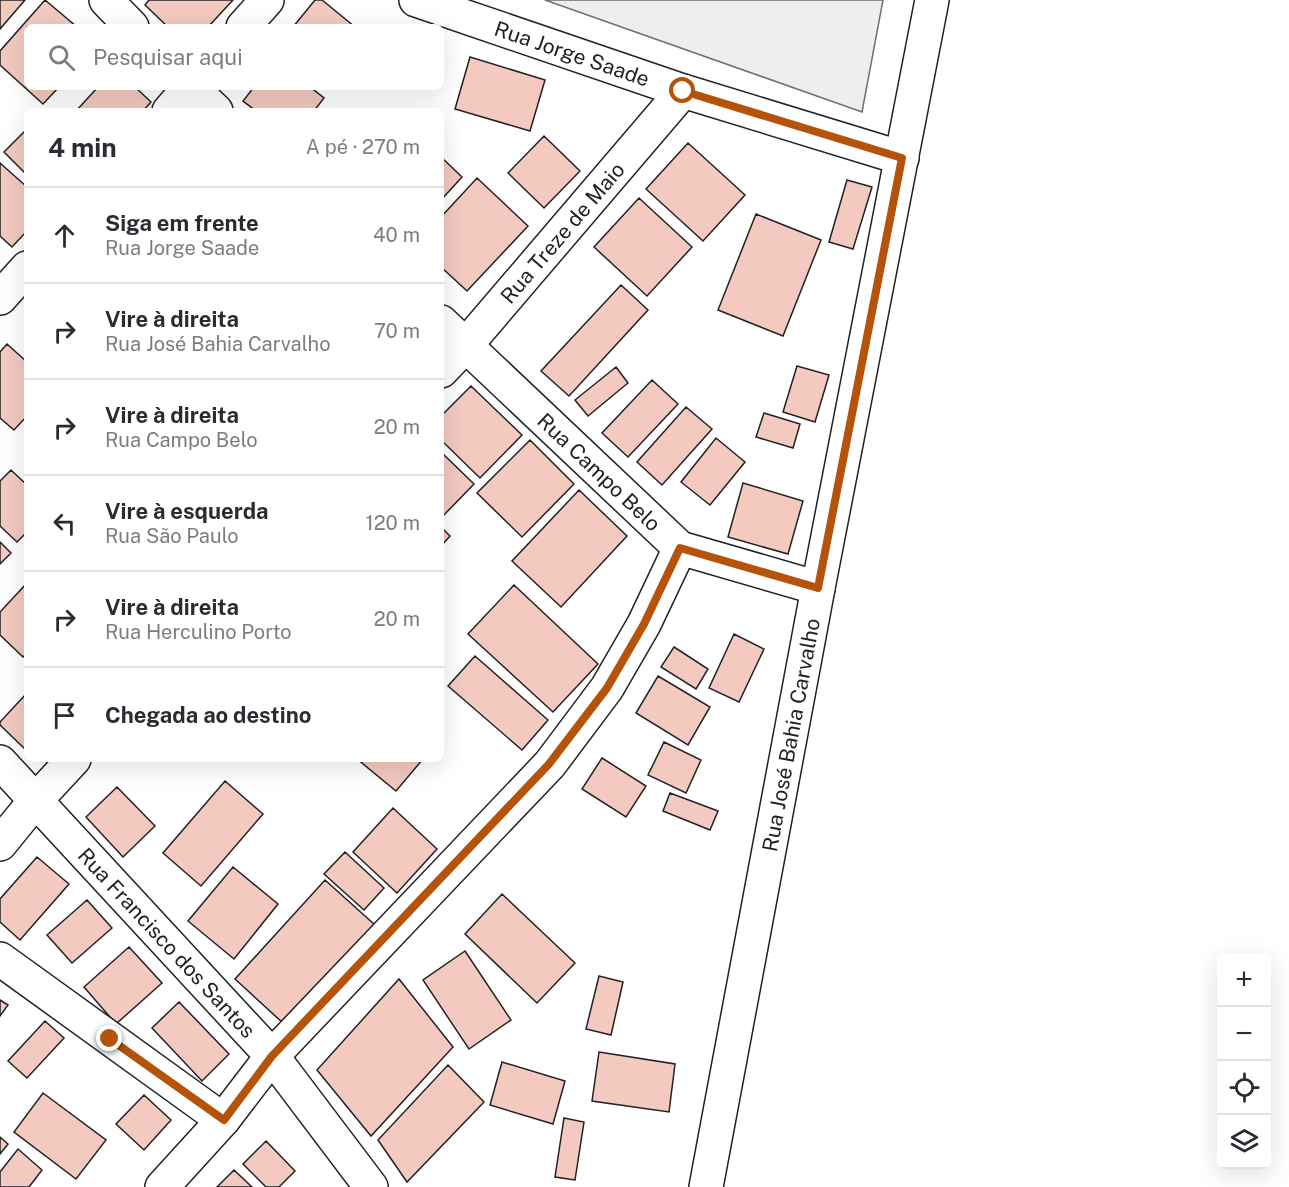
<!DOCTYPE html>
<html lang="pt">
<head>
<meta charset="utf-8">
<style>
	body { margin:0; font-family:"Public Sans",sans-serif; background:#f7f7f7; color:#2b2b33 }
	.controls { position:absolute; right:18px; bottom:18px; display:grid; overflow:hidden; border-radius:9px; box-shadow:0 6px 24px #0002 }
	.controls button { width:54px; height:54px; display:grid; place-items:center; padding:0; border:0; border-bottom:2px solid #e1e1e2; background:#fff; color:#2b2b33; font:30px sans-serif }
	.stop { position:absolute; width:18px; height:18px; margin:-14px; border:4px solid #b45309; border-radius:50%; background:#fff }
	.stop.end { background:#b45309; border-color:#fff; box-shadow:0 2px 6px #0008 }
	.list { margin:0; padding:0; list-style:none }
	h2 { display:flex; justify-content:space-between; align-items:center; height:78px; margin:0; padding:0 24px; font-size:26px }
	h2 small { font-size:20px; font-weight:400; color:#7c7c81 }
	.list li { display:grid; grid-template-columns:39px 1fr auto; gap:18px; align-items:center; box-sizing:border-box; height:96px; padding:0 24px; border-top:2px solid #e1e1e2 }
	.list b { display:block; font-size:22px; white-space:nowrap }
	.list p { margin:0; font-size:20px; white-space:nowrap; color:#7c7c81 }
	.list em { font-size:20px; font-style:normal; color:#7c7c81 }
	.icon { flex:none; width:33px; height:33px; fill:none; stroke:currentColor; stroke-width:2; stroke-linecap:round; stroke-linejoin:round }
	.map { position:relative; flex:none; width:1289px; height:1187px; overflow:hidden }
	.search { position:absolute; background:#fff; box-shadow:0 6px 24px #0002; left:24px; top:24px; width:420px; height:66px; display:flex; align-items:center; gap:15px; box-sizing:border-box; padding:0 21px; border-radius:9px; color:#7c7c81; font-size:22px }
	.panel { position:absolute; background:#fff; box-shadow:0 6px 24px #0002; left:24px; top:108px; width:420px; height:654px; border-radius:9px }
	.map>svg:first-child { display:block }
	.green { fill:#eee; stroke:#6f6f6f; stroke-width:1.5 }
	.building { fill:#f3c9c0; stroke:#222; stroke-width:1.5 }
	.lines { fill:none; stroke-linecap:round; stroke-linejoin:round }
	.street-casing { stroke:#222; stroke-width:36 }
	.street { stroke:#fff; stroke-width:33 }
	.route { stroke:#b45309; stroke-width:8 }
	.labels { text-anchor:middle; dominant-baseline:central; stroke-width:4.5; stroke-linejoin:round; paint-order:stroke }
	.street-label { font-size:21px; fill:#222; stroke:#fff }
</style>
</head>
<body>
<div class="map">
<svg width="1289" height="1187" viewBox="0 0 1289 1187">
	<rect width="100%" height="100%" fill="#fff"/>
	<path class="green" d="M545,0H883L862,112Z"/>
	<path class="building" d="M0,0H25L0,29Z
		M45,0L77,27H27V87H59L43,104L0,65V51Z
		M149,0H233L208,27H168L145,5Z
		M315,0H322L355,27H293Z
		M470,57L545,80L530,131L455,109Z
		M98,87H135L151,102L143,111H76Z
		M254,87H310L324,98L314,111H256L243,101Z
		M27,129V175L4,152Z
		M544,136L580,171L544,208L508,173Z
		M688,143L745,195L703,241L646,189Z
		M441,157L462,177L441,200Z
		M0,163L27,187V231L12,247L0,236Z
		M477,178L528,226L467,291L441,267V217Z
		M847,180L872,187L853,249L829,242Z
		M639,198L692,247L647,296L594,247Z
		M756,214L821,240L783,336L718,310Z
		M621,285L648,310L569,396L541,371Z
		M7,344L27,362V416L14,430L0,418V352Z
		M797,366L829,375L815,422L783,412Z
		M616,367L628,383L588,416L575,400Z
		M652,380L678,404L628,457L602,433Z
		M471,386L522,435L480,478L441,440V416Z
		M686,407L712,429L662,485L637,462Z
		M764,413L800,424L793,448L756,437Z
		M716,438L745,462L710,505L681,482Z
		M530,440L574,484L522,537L477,493Z
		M441,452L474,484L441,518Z
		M11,470L27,485V532L17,542L0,526V481Z
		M743,483L803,501L788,554L728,537Z
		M579,490L627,536L561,607L512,561Z
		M441,527L450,536L441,546Z
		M0,542L11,553L0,564Z
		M27,583V653L23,657L0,635V612Z
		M514,585L598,664L553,712L468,634Z
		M734,634L764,649L739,702L709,688Z
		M674,647L708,669L696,689L661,667Z
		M475,656L548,720L522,750L448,686Z
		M658,676L710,707L688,745L636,713Z
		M27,693V751L0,725V722Z
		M664,742L701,760L686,793L648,775Z
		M602,758L646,786L626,817L582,789Z
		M357,759H423L396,791Z
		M225,781L263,814L201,886L163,853Z
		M117,787L155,826L123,857L86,817Z
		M670,793L718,811L710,830L663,811Z
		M393,808L437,849L397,893L353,852Z
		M345,852L384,888L364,910L324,874Z
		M37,857L69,884L20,940L0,922V899Z
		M233,867L278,904L234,959L188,921Z
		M325,880L375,925L284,1024L235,979Z
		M502,894L575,963L537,1003L465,934Z
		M87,900L112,928L72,963L47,935Z
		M129,947L162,983L116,1024L84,987Z
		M465,951L511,1020L469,1049L423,980Z
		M599,976L623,982L611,1035L586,1029Z
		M399,979L453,1047L371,1136L317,1070Z
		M0,1000L8,1005L0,1016Z
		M179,1002L229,1054L202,1081L152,1028Z
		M45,1021L64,1038L27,1078L8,1061Z
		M599,1052L675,1064L669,1112L592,1101Z
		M502,1062L565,1081L553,1124L490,1105Z
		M448,1065L484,1102L407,1182L378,1140Z
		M43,1093L106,1140L76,1179L14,1132Z
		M144,1095L171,1120L144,1150L116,1124Z
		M564,1118L584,1122L575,1180L555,1177Z
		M0,1137L8,1144L0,1154Z
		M266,1141L295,1171L279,1187H266L243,1164Z
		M18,1149L42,1170L29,1187H0V1172Z
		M234,1170L252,1187H217Z"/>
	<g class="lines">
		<defs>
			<g id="street">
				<path d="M106,0L132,27"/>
				<path id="s1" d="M416,0L683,91L902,158"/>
				<path d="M243,27L267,0"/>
				<path d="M191,87L216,111"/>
				<path d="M169,111L190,87"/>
				<path d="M0,298L27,268"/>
				<path id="s2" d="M441,322L680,548L818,588"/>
				<path id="s3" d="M441,371L466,345L683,91"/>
				<path id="s4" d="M0,762L272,1056L371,1187"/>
				<path d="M0,844L35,801L74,759"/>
				<path d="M0,959L223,1120"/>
				<path d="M162,1187L223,1120L272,1056L550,764L607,688L644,624L680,548"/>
				<path id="s5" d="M706,1187L818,588L932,0"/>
			</g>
		</defs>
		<use href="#street" class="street-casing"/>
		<use href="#street" class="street"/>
	</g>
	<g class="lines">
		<path class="route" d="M110,1039L224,1120L272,1056L549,764L607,688L644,624L680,548L818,588L902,158L683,91"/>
	</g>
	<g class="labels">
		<g class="street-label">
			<text stroke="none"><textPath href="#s1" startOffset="165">Rua Jorge Saade</textPath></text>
			<text stroke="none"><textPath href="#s3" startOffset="184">Rua Treze de Maio</textPath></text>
			<text stroke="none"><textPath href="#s2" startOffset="218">Rua Campo Belo</textPath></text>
			<text stroke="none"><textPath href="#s5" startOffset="460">Rua José Bahia Carvalho</textPath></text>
			<text stroke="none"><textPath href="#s4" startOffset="246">Rua Francisco dos Santos</textPath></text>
		</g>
	</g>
</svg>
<div class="controls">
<button>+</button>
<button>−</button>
<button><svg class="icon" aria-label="locate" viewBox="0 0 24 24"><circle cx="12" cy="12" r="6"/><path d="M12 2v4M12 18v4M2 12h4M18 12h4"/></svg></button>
<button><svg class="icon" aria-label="layers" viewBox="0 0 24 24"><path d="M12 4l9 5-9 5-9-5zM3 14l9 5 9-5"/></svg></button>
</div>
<div class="stop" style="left:683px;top:91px"></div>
<div class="stop end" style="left:110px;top:1039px"></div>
<div class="search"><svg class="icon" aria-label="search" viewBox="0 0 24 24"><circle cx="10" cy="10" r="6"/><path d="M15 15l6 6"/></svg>Pesquisar aqui</div>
<section class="panel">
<h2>4 min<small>A pé · 270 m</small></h2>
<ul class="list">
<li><svg class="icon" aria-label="ahead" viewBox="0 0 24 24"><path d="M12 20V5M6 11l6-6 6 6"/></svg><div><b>Siga em frente</b><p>Rua Jorge Saade</p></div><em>40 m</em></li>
<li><svg class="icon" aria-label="right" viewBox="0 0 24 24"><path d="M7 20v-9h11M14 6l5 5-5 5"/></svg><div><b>Vire à direita</b><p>Rua José Bahia Carvalho</p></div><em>70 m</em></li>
<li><svg class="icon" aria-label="right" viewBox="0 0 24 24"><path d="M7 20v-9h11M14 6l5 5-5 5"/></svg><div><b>Vire à direita</b><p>Rua Campo Belo</p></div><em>20 m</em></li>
<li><svg class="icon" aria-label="left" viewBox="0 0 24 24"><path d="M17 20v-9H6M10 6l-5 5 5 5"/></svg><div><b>Vire à esquerda</b><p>Rua São Paulo</p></div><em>120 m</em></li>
<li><svg class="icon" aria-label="right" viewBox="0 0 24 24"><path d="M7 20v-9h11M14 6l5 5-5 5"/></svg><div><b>Vire à direita</b><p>Rua Herculino Porto</p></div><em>20 m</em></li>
<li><svg class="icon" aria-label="arrive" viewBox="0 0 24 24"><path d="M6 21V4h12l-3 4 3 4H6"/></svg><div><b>Chegada ao destino</b></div></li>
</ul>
</section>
</div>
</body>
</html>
